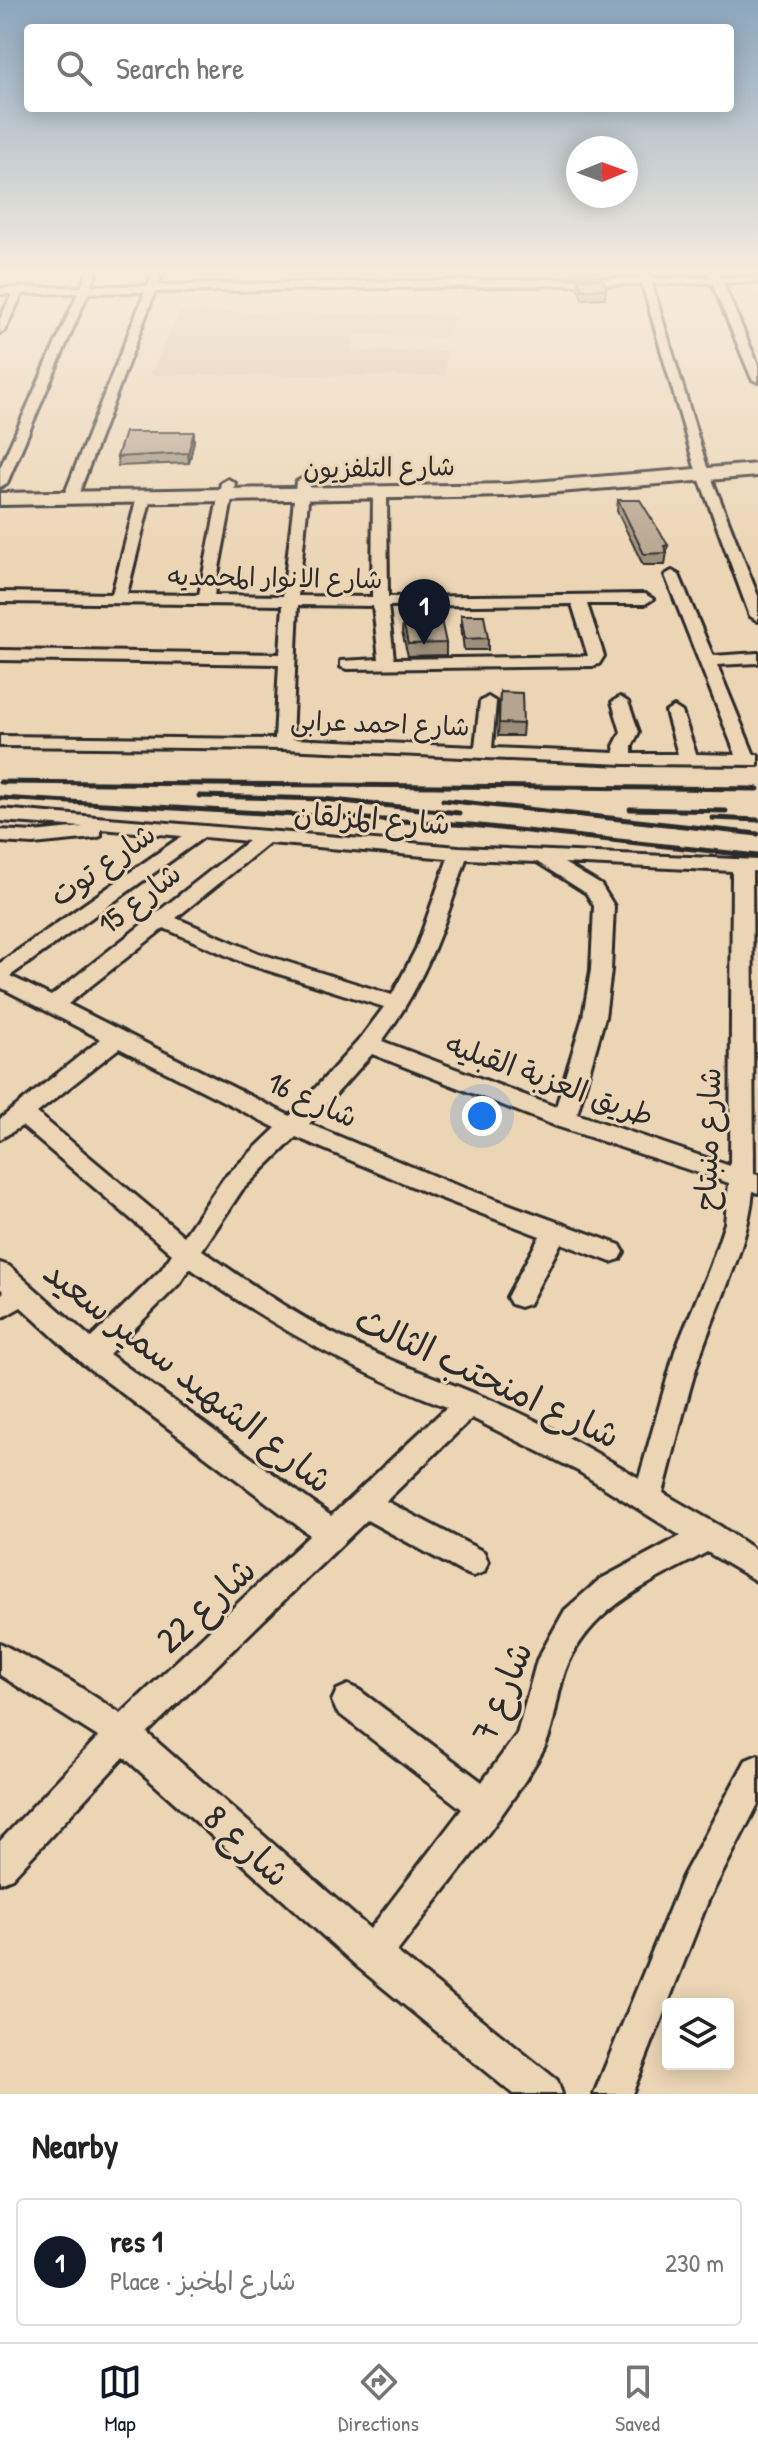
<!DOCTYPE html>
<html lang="en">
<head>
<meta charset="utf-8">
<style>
	body { margin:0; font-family:"Patrick Hand","Playpen Sans Arabic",sans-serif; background:#f6f6f6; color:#222 }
	.controls { position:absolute; right:24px; bottom:24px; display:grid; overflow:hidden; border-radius:8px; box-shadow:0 4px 20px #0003 }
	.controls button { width:72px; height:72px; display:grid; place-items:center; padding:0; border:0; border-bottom:2px solid #e0e0e0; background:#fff; color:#222; font:40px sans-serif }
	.compass { position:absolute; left:566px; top:136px; width:72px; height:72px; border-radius:50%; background:#fff; box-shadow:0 4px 20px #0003; rotate:89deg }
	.you { position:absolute; left:482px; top:1116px; width:28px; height:28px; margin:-20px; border:6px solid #fff; border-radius:50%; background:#1a73e8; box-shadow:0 0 0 12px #1a73e833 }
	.badge { display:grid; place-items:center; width:52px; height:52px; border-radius:50%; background:#111827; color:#fff; font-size:26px; font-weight:700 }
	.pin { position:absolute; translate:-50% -66px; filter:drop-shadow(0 2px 4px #0008) }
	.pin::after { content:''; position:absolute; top:42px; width:28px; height:24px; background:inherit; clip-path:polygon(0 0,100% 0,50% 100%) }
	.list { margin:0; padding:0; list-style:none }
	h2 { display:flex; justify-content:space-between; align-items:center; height:104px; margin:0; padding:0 32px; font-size:34px }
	h2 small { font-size:26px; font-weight:400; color:#767676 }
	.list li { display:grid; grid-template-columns:52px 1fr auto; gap:24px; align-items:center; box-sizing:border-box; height:128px; margin:0 16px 16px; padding:0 16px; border:2px solid #e0e0e0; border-radius:8px }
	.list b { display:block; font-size:30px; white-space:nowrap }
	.list p { margin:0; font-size:26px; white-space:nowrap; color:#767676 }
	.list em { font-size:26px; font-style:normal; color:#767676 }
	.icon { flex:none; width:44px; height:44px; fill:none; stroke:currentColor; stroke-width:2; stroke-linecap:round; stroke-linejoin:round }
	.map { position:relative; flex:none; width:758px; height:2094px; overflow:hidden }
	.search { position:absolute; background:#fff; box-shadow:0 4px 20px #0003; left:24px; right:24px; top:24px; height:88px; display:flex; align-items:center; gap:20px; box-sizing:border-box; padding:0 28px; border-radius:8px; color:#767676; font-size:30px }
	.sheet { height:248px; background:#fff }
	nav { display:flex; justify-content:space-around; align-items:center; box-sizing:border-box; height:112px; border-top:2px solid #e0e0e0; background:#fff; font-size:22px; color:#767676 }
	nav a { display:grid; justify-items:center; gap:4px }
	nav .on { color:#111827 }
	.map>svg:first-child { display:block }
	.built { fill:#dcc7a9 }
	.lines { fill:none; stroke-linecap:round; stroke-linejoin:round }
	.minor-casing { stroke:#2b2b2b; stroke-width:6 }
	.secondary-casing { stroke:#2b2b2b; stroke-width:6 }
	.minor { fill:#ecd5b5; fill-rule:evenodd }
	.secondary { fill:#ecd5b5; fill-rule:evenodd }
	.rail { stroke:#2b2b2b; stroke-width:5 }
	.wall { fill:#9d8e7a; stroke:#2b2b2b; stroke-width:2 }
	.shaded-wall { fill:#7f7463; stroke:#2b2b2b; stroke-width:2 }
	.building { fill:#b6a58e; stroke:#2b2b2b; stroke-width:2 }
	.labels { text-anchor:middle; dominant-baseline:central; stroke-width:6; stroke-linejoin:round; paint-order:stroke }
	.far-street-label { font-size:26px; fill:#2b2b2b; stroke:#ecd5b5 }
	.street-label { font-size:30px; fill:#2b2b2b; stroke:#ecd5b5 }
	.near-street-label { font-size:36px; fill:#2b2b2b; stroke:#ecd5b5 }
</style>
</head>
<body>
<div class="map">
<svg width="758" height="2094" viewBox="0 0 758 2094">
	<rect width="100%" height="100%" fill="#ecd5b5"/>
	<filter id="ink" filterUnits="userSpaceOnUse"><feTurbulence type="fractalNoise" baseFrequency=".0125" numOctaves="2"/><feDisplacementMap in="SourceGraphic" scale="16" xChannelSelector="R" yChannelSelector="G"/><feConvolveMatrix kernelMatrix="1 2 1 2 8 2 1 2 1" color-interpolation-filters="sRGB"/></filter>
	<g filter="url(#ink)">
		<path class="built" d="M180,311L456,315L446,337L353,335L352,351H447L445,376L150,375Z"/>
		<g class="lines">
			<defs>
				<path id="minor" d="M87,272H97L91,286H148L153,272H163L158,285L641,278L639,272H649L651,278L710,277L708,272H718L720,277L758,276V282L723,283L758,365V382L752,379L712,283L652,284L706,464L758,596V621L750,616L694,464L642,284L155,292L77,498L70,502L63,498L145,292L88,293L7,483L0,487V468L78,293L22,294L5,330L0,333V319L12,294H0V288L81,287Z
					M303,478L310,482L298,596L372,597L373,493L380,489L387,493L388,597L645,594L653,599L645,604H587L604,656L599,664L593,666L347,669L341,667V661L379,659L373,606L298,605L292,739L475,747L480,702L488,697L496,702L492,748L615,753L614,746L621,732L612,702L620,697L628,702L639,732L632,746V754H678L666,712L674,707L682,712L696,754L736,755L665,575L672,571L679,575L713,656L758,653V663L717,665L754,755H758V765L624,764L283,749L0,746V736L275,739L279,664L0,660V650L280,654L283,605L0,602V592L112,594L137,497L144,493L151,497L127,594L199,595L221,483L228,479L235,483L214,595L283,596L296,482ZM572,604L588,656L394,659L388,606Z
					M0,809L459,847L758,860V872L752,871L754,1174L758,1175V1193L753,1191C747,1249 721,1296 702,1350C686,1396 676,1446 663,1493L720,1526L758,1552V1582L707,1552C654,1581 594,1605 568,1664C555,1693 557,1728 540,1756C499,1825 445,1888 397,1952L557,2080L562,2094H513L359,1968L124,1757L12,1878L0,1883V1841L98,1737L0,1675V1643L72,1682L121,1714L310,1535L82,1363L21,1307L0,1319V1295L4,1292L0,1288V1263L9,1266L91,1338L161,1270L172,1254L22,1126L0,1139V1119L101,1039L0,987V963L182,836L101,829V836L94,838L33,844L0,842V830L33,832L83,827L0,821ZM204,837L248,841L51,996L10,976ZM269,843L448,858L416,949L392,995L258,953L176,918ZM466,859L537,862L586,893L594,906L591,970L583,1017L556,1107L382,1041C425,983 444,927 466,859ZM564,863L732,871L730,1166L577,1114L605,1017L611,970L614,906L601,885ZM164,928L244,963L384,1007L360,1039L290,1116L68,1004ZM119,1048L276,1128L224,1178L184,1236L37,1113ZM372,1054L556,1126L729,1183L725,1223L710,1267L675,1351L639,1478C587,1447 532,1416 476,1394C427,1374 378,1357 330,1332C285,1308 243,1279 202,1250L242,1190L296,1137L430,1194L540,1236L507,1297L511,1304L520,1307L529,1304L561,1243L611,1262L620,1259L624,1252L620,1245L448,1182L309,1124ZM190,1268C271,1325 354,1372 447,1407L331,1516L109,1354L179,1284ZM472,1418L578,1471L681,1536L599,1580L565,1610L537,1660L517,1734L482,1782L359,1690L348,1685L337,1690L332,1701L337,1712L462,1809L370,1929L147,1733L367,1520L462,1572L473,1576L484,1572L488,1562L484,1552L386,1501Z
					M758,1755V1804L708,1901L632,2094H594L683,1876L746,1760Z"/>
				<path id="secondary" d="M758,464V476L509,496L0,505V493L509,484Z"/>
			</defs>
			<use href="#minor" class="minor-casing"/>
			<use href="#secondary" class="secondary-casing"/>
			<use href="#minor" class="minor"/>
			<use href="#secondary" class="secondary"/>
			<path class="rail" d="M0,782L758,789
				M199,796L323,799L459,813
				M0,798L471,825L758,856
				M443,800L758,834
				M630,809L726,811
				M712,818L758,820"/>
		</g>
		<path class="wall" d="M572,272H600L599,276H574Z
			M579,279L606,289L605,298L582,299L578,288Z
			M194,432V441L189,463L118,466L117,457Z
			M618,500L668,545L665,565H643L617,511Z
			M461,615L488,638V650H464L461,626Z
			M403,621L446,643V655L408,656L402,632Z
			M500,692L523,724L522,736H498Z"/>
		<path class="shaded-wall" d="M194,432V441L189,463L188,453Z"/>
		<path class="building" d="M579,279H603L606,289L582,290Z
			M125,432H194L188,453L117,457Z
			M618,500H640L668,545L664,546L667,553L644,554Z
			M461,615H484L488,638L465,639Z
			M441,620L446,643L408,644L403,621Z
			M500,692L522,693L523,724L499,723Z"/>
	</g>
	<linearGradient id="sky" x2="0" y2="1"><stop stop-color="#8ba6be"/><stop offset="0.48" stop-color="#f6ecde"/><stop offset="1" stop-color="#f6ecde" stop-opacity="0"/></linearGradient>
	<rect width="758" height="565" fill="url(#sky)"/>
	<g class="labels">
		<g class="far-street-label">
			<text transform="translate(379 467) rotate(-1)">شارع التلفزيون</text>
			<text transform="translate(275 577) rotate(1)">شارع الانوار المحمديه</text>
			<text transform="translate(380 723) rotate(2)">شارع احمد عرابى</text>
		</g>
		<g class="street-label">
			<text transform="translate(372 818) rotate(4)">شارع المزلقان</text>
			<text transform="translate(102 864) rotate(-35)">شارع توت</text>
			<text transform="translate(139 898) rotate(-38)">شارع 15</text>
			<text transform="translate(550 1079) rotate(20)">طريق العزبة القبليه</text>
			<text transform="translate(313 1099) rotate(24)">شارع 16</text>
			<text transform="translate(707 1139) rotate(-88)">شارع منبتاح</text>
		</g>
		<g class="near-street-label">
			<text transform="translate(189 1375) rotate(38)">شارع الشهيد سمير سعيد</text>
			<text transform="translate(488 1376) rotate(25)">شارع امنحتب الثالث</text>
			<text transform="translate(205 1604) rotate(-43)">شارع 22</text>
			<text transform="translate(501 1691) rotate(-68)">شارع 7</text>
			<text transform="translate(248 1845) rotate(42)">شارع 8</text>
		</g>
	</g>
</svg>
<div class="controls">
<button><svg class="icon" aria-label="layers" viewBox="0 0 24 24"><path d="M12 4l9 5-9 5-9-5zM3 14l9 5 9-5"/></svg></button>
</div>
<svg class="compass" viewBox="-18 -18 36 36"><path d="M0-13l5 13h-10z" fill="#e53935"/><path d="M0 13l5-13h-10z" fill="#767676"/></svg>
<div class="you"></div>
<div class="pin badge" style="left:424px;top:645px">1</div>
<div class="search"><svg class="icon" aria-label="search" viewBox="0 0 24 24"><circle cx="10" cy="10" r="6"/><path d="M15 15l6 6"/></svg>Search here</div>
</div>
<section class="sheet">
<h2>Nearby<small></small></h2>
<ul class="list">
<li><span class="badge">1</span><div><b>res 1</b><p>Place · شارع المخبز</p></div><em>230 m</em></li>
</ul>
</section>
<nav>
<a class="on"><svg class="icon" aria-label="map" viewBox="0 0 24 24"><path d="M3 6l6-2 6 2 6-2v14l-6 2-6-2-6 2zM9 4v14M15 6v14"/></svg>Map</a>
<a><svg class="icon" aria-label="directions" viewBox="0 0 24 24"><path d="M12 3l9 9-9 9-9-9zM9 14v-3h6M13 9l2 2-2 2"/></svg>Directions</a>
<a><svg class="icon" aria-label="saved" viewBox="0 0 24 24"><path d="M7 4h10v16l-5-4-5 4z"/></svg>Saved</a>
</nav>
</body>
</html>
